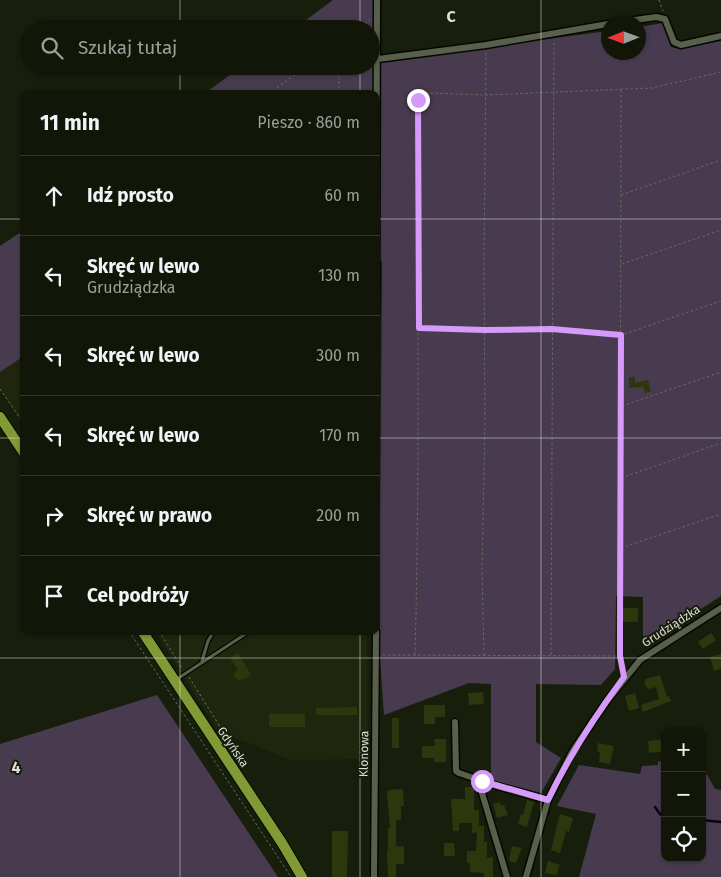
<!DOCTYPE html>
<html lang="pl">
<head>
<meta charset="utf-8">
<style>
	body { margin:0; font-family:"Fira Sans",sans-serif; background:#1f2317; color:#f1f3f6 }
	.controls { position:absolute; right:15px; bottom:15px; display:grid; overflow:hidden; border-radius:10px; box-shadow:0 1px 4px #0004 }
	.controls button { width:45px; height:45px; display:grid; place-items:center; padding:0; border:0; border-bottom:1px solid #31352a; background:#121609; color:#f1f3f6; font:25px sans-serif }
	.compass { position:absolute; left:601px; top:15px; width:45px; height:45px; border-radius:50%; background:#121609; box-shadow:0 1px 4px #0004; rotate:269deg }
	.stop { position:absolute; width:15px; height:15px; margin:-11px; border:4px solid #d69bfa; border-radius:50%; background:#fff }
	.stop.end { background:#d69bfa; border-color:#fff; box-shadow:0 1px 5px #0008 }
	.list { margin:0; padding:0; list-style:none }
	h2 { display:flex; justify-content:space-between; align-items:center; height:65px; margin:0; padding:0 20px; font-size:21px }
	h2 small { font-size:16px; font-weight:400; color:#9c9f9c }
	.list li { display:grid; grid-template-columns:32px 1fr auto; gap:15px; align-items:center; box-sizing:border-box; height:80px; padding:0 20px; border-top:1px solid #31352a }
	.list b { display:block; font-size:19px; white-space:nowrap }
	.list p { margin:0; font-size:16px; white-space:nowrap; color:#9c9f9c }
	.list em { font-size:16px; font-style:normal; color:#9c9f9c }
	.icon { flex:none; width:28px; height:28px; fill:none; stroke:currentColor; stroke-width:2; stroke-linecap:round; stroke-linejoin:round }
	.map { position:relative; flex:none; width:721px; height:877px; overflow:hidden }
	.search { position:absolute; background:#121609; box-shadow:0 1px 4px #0004; left:20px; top:20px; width:360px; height:55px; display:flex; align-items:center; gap:12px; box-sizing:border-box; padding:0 18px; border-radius:28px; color:#9c9f9c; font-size:19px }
	.panel { position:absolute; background:#121609; box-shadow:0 1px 4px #0004; left:20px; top:90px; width:360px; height:545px; border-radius:10px }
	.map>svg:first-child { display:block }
	.built { fill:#1f260d }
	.green { fill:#483b50 }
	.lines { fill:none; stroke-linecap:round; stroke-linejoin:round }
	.stream { stroke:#0f0018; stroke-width:2.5 }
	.building { fill:#2c370e }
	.service-casing { stroke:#050800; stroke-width:5.5 }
	.minor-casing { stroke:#050800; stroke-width:9 }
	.primary-casing { stroke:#050800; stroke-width:12 }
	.path { stroke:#686d5e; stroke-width:1; stroke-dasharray:2.5 2.5; stroke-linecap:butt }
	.service { stroke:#585f4b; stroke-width:3 }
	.minor { stroke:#585f4b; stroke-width:6 }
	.primary { stroke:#819a35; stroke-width:10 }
	.route { stroke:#d69bfa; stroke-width:6 }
	.grid { fill:none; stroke:#daded3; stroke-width:1; stroke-opacity:0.55 }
	.labels { text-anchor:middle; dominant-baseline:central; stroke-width:4; stroke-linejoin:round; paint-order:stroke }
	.street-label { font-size:12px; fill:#daded3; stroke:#181e0c }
	.grid-label { font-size:16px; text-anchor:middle; font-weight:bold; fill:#daded3; stroke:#181e0c; stroke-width:4; stroke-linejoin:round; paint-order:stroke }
</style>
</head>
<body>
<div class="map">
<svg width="721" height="877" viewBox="0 0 721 877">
	<rect width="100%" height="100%" fill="#181e0c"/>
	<path class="built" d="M24,356V426L0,389V372Z
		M155,631H367L368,759L291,760L218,731Z"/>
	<path class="green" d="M333,0H374L375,62L608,31V52H638L639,27L663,23L671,47L679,49L721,41V596L643,646V597L616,596L615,669L601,685L536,684V742L561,758L541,793L491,780V684L469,683L384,715L379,645L382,261H376V94H204L242,66H371V29H294Z
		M24,230V356L0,372V246Z
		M157,695L278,877H0V744Z
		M658,761L665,762V858H702V770L705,771L715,789L721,790V877H579L596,814L557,806L579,765L640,774L642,766L658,765Z"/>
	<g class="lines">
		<path class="stream" d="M655,807L660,814L665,816
			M702,820L721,822"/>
	</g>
	<path class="building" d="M629,377H635V383L648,380L651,391L645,393L643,387L629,388Z
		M622,608H638V622H622Z
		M711,633L716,640L703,649L698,642Z
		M238,653L251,675L244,680L243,678L238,681L233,674L238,670L230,658Z
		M721,654V669L714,671L710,657Z
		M660,675L667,697L669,696L671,701L643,712L641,705L659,699L656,687L649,689L646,687L644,683L646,679Z
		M483,692L484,704L469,705L468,693Z
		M635,693L639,708L629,711L625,696Z
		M424,705H445V717H435V724H424Z
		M357,707V715H316V708Z
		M269,714H305V727H269Z
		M392,718H399V748H392Z
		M434,739H446V762H434V758H422V746H435Z
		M665,739V751L649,753L648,741Z
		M598,743L614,746L610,764L599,762L600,752L597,751Z
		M465,787H474V810H479V826H484V842H487V858L493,857V877H484V873L470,872V863H467V851H476L477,832L472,833V823H459V831H453L451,799H465Z
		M403,789L404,806H401V820H396V846H404V864H396V877H388L387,851H388V828H390L387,792L389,790Z
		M527,800L534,802L527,827L518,824L521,814L523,815Z
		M500,802L501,806L504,805L508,815L497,818L493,804Z
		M560,814L573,818L569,832L566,831L560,853L551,850Z
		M332,831H348L347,877H332Z
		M444,843H454L455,856H444Z
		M512,846L522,848L516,863L509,861Z
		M548,861L560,865L556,875L545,873Z"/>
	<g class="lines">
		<defs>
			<path id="service" d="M202,661L208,641L214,631
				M177,679L250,631"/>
			<path id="minor" d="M621,22L656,17L665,19L674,42L681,45L721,36
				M378,59L486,45L608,24
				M376,313L377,0
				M455,722L456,771L459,773L497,786L548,800
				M482,781V793L507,877
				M374,877L376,631
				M526,877L548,800L572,752L606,702L640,660L721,608"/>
			<path id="primary" d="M0,417L24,453
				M142,631L282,843L302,877"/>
		</defs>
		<use href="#service" class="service-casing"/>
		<use href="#minor" class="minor-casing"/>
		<use href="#primary" class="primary-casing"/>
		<path class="path" d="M659,0L663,11
			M356,29L370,20
			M339,66V94
			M621,90L620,630V656L623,671
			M269,94L306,66
			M621,195L721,160
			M622,264L721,230
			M420,328L485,330L552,329L621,335L721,301
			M0,389L24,424
			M622,406L721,372
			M621,478L721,443
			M621,548L721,514
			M129,631L291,877
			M159,631L182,668
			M383,655L619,656
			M415,655C420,470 417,285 418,100L424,94L429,93L486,95L652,88L721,72
			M484,655L482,570L485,423L484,265L486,53
			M551,655L554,41
			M189,677L219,725L220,732"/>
		<use href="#service" class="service"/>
		<use href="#minor" class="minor"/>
		<use href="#primary" class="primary"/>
	</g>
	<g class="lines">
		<path class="route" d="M418,100L419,328L485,330L552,329L621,335L620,630V656L624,677C595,716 569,756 548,800L482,781"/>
	</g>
	<path class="grid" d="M180,0V29M360,0V29M541,0V877M180,66V94M360,66V94M0,219H24M376,219H721M0,438H24M376,438H721M180,631V877M360,631V877M0,658H721"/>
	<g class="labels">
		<g class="street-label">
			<text transform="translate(671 626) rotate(-33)">Grudziądzka</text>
			<text transform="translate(233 747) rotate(56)">Gdyńska</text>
			<text transform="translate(364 754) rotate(-89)">Klonowa</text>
		</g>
	</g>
	<g class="grid-label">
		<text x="451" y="22">C</text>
		<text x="16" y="773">4</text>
	</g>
</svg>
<div class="controls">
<button>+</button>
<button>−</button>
<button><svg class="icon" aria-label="locate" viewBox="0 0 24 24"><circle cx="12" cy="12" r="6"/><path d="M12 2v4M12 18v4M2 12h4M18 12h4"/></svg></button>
</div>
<svg class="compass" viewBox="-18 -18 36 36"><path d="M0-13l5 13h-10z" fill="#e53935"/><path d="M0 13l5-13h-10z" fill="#9c9f9c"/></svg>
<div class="stop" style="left:482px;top:781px"></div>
<div class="stop end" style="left:418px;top:100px"></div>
<div class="search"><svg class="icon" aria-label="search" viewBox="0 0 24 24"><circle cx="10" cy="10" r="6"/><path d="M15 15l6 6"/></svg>Szukaj tutaj</div>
<section class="panel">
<h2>11 min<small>Pieszo · 860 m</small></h2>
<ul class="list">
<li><svg class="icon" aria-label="ahead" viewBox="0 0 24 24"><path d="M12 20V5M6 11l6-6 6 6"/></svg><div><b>Idź prosto</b></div><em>60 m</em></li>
<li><svg class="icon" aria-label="left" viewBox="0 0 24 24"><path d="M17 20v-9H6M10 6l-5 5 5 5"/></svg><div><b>Skręć w lewo</b><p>Grudziądzka</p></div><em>130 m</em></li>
<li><svg class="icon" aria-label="left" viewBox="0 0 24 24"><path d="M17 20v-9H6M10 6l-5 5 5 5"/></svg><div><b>Skręć w lewo</b></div><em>300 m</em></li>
<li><svg class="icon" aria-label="left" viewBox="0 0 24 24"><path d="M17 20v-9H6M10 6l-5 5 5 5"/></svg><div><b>Skręć w lewo</b></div><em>170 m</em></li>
<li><svg class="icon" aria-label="right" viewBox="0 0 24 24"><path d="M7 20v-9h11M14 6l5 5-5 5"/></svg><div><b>Skręć w prawo</b></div><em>200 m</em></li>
<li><svg class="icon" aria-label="arrive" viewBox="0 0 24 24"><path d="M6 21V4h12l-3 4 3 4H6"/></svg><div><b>Cel podróży</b></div></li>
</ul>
</section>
</div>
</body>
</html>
